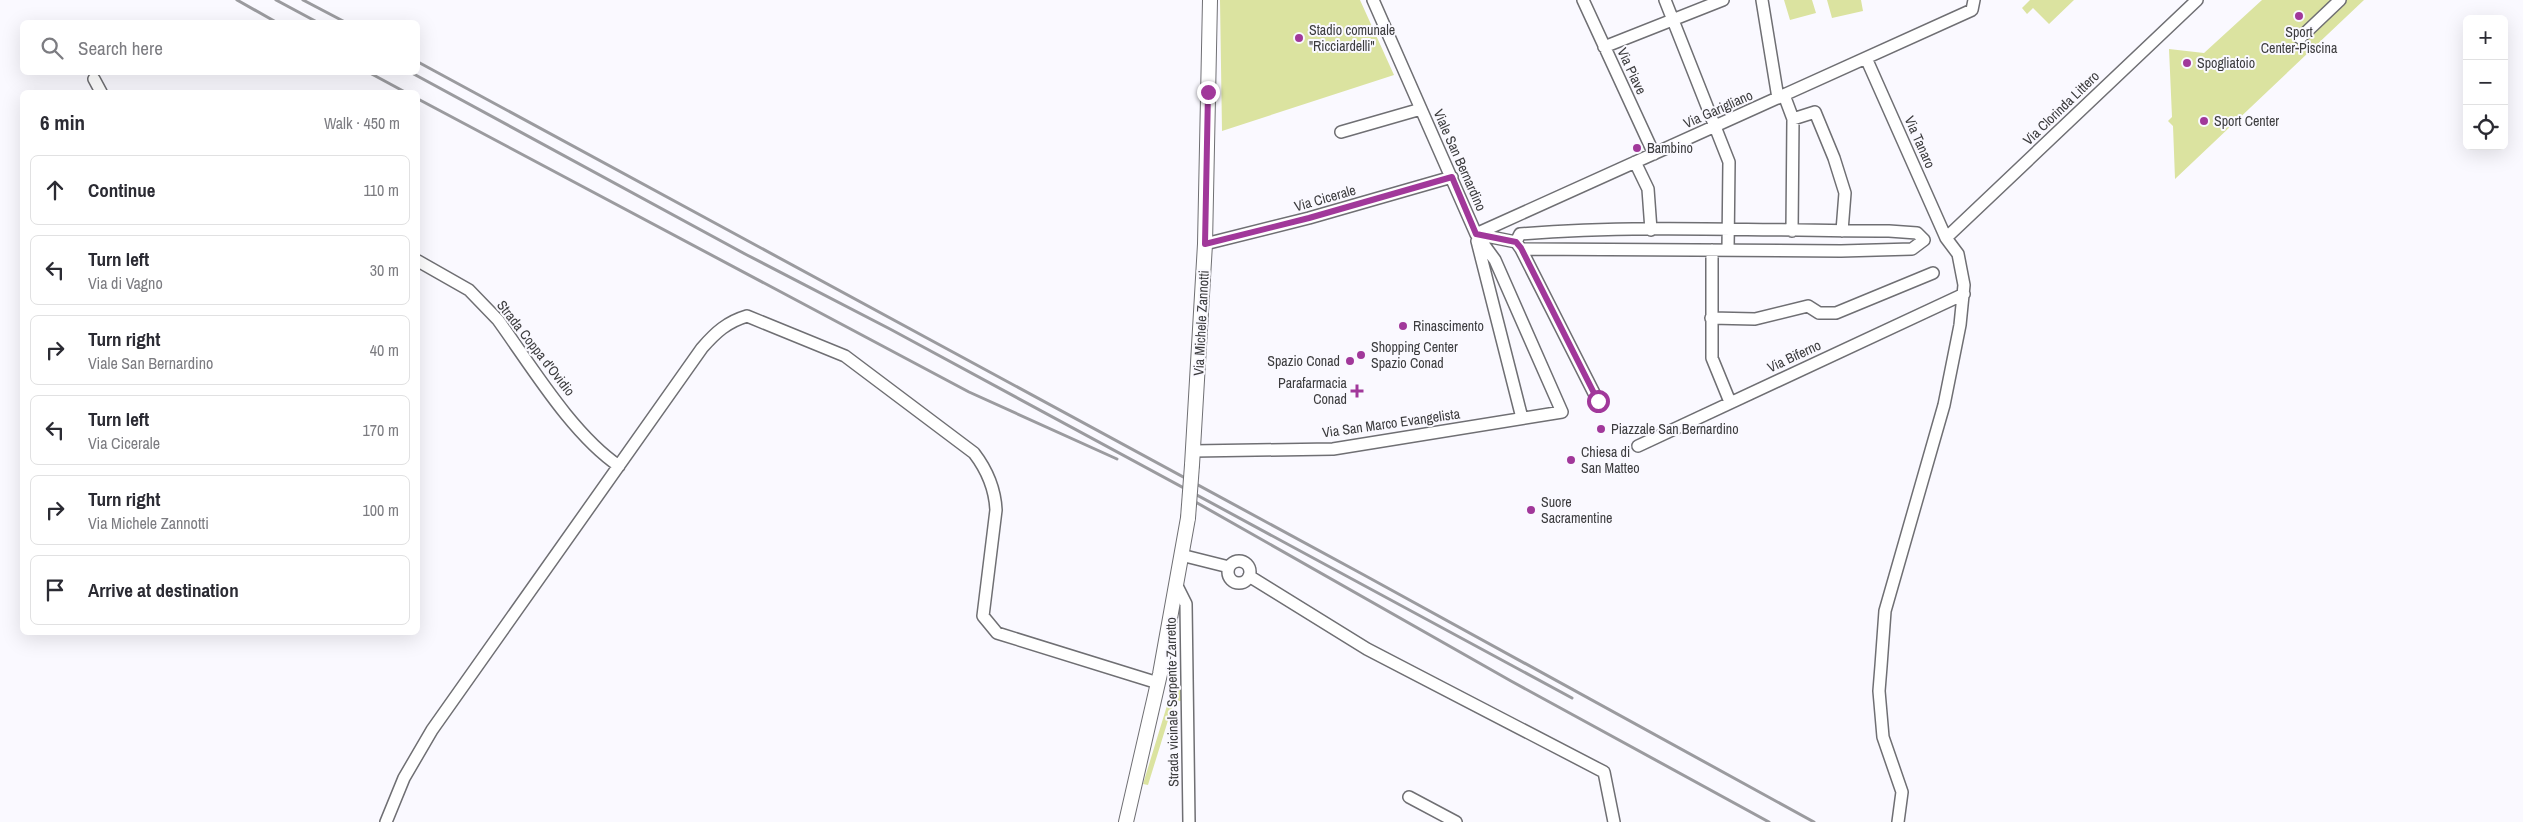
<!DOCTYPE html>
<html lang="en">
<head>
<meta charset="utf-8">
<style>
	body { margin:0; font-family:"Archivo Narrow",sans-serif; background:#f2f2f3; color:#2b2b33 }
	.controls { position:absolute; right:15px; top:15px; display:grid; overflow:hidden; border-radius:8px; box-shadow:0 5px 20px #0002 }
	.controls button { width:45px; height:45px; display:grid; place-items:center; padding:0; border:0; border-bottom:1px solid #e1e1e2; background:#fff; color:#2b2b33; font:25px sans-serif }
	.stop { position:absolute; width:15px; height:15px; margin:-11px; border:4px solid #a1389a; border-radius:50%; background:#fff }
	.stop.end { background:#a1389a; border-color:#fff; box-shadow:0 1px 5px #0008 }
	.list { margin:0; padding:0; list-style:none }
	h2 { display:flex; justify-content:space-between; align-items:center; height:65px; margin:0; padding:0 20px; font-size:21px }
	h2 small { font-size:16px; font-weight:400; color:#7c7c81 }
	.list li { display:grid; grid-template-columns:32px 1fr auto; gap:15px; align-items:center; box-sizing:border-box; height:70px; margin:0 10px 10px; padding:0 10px; border:1px solid #e1e1e2; border-radius:8px }
	.list b { display:block; font-size:19px; white-space:nowrap }
	.list p { margin:0; font-size:16px; white-space:nowrap; color:#7c7c81 }
	.list em { font-size:16px; font-style:normal; color:#7c7c81 }
	.icon { flex:none; width:28px; height:28px; fill:none; stroke:currentColor; stroke-width:2; stroke-linecap:round; stroke-linejoin:round }
	.map { position:relative; flex:none; width:2523px; height:822px; overflow:hidden }
	.search { position:absolute; background:#fff; box-shadow:0 5px 20px #0002; left:20px; top:20px; width:400px; height:55px; display:flex; align-items:center; gap:12px; box-sizing:border-box; padding:0 18px; border-radius:8px; color:#7c7c81; font-size:19px }
	.panel { position:absolute; background:#fff; box-shadow:0 5px 20px #0002; left:20px; top:90px; width:400px; height:545px; border-radius:8px }
	.map>svg:first-child { display:block }
	.green { fill:#dbe3a0 }
	.lines { fill:none; stroke-linecap:round; stroke-linejoin:round }
	.minor-casing { stroke:#6f6f73; stroke-width:14 }
	.major-casing { stroke:#6f6f73; stroke-width:16 }
	.minor { stroke:#fff; stroke-width:11 }
	.major { stroke:#fff; stroke-width:14 }
	.rail { stroke:#9b9b9f; stroke-width:3 }
	.major-bridge-casing { stroke:#6f6f73; stroke-width:16; stroke-linecap:butt }
	.major-bridge { stroke:#fff; stroke-width:14 }
	.route { stroke:#a1389a; stroke-width:6 }
	.poi-dot { fill:#a1389a; stroke:#faf9ff; stroke-width:2 }
	.labels { text-anchor:middle; dominant-baseline:central; stroke-width:4; stroke-linejoin:round; paint-order:stroke }
	.poi-label { font-size:14px; fill:#3c3c3e; stroke:#faf9ff; text-anchor:start }
	.street-label { font-size:14px; fill:#3c3c3e; stroke:#faf9ff }
</style>
</head>
<body>
<div class="map">
<svg width="2523" height="822" viewBox="0 0 2523 822">
	<rect width="100%" height="100%" fill="#faf9ff"/>
	<path class="green" d="M1220,0H1360L1394,75L1222,131Z
		M1784,0H1812L1816,13L1790,20Z
		M1827,0H1861L1863,11L1832,18Z
		M2030,0H2074L2049,24L2033,8L2027,14L2022,8Z
		M2262,0H2364L2175,179L2173,126L2168,121L2172,117L2169,49L2204,53Z
		M1173,686L1183,687V701H1174L1148,785L1143,784Z"/>
	<g class="lines">
		<defs>
			<path id="minor" d="M1583,0L1654,154
				M1665,0L1729,162L1728,250
				M1762,0L1778,98
				M2300,38L2340,0
				M1604,47L1723,0
				M1866,58L1946,238L1958,254L1964,285L1960,325L1944,405L1885,611L1881,666L1879,691L1883,737L1902,792L1898,822
				M94,79L101,92
				M1784,95L1793,119L1792,231
				M1793,119L1815,112L1834,158L1845,193L1842,231
				M1341,132L1421,109
				M1635,162L1648,189L1651,230
				M1476,234L1972,10L1974,0
				M1476,234L1516,242
				M1946,238L2197,0
				M1477,241L1522,418
				M1205,244L1309,218L1452,177
				M1521,249L1841,251L1912,249L1924,240L1917,233L1889,231C1766,231 1642,224 1520,234L1516,242L1521,249L1598,401
				M1712,250V358L1730,402
				M418,261L469,290L498,320C532,367 572,434 619,466
				M1711,318L1755,319L1808,306L1819,313H1836L1933,273
				M1638,446L1964,294
				M1193,451L1333,449L1562,412L1495,260L1476,234L1373,0
				M1181,555L1229,567
				M1228 572a11 11 0 1 1 22 0a11 11 0 1 1-22 0Z
				M1249,576L1367,649L1604,772L1614,822
				M1176,584L1186,604L1189,822
				M1409,797L1456,822
				M386,822L404,778L432,730L702,348C716,332 727,322 747,316L845,356L974,453C987,470 995,489 996,510L983,616L997,633L1158,683"/>
			<path id="major" d="M1192,465L1205,244L1210,0
				M1126,822L1160,674L1188,518"/>
		</defs>
		<use href="#minor" class="minor-casing"/>
		<use href="#major" class="major-casing"/>
		<use href="#minor" class="minor"/>
		<use href="#major" class="major"/>
		<path class="rail" d="M237,0L276,22
			M276,0L317,22
			M303,0L345,22
			M418,62L1364,575L1814,822
			M368,72L405,92
			M410,72L747,255L890,329L1572,698
			M418,99L969,392L1117,459
			M1192,500L1511,681L1769,822"/>
		<defs>
			<path id="major-bridge" d="M1188,518L1192,465"/>
		</defs>
		<use href="#major-bridge" class="major-bridge-casing"/>
		<use href="#major-bridge" class="major-bridge"/>
	</g>
	<g class="lines">
		<path class="route" d="M1208,92L1205,244L1309,218L1452,177L1476,234L1516,242L1521,248L1598,401"/>
	</g>
	<g class="poi-dot">
		<circle cx="2299" cy="16" r="5"/>
		<circle cx="1299" cy="38" r="5"/>
		<circle cx="2187" cy="63" r="5"/>
		<circle cx="2204" cy="121" r="5"/>
		<circle cx="1637" cy="148" r="5"/>
		<circle cx="1403" cy="326" r="5"/>
		<circle cx="1361" cy="355" r="5"/>
		<circle cx="1350" cy="361" r="5"/>
		<path d="M1354.5 383.5h5v5h5v5h-5v5h-5v-5h-5v-5h5z"/>
		<circle cx="1601" cy="429" r="5"/>
		<circle cx="1571" cy="460" r="5"/>
		<circle cx="1531" cy="510" r="5"/>
	</g>
	<g class="labels">
		<g class="poi-label">
			<text x="1309" y="30">Stadio comunale<tspan x="1309" dy="16">"Ricciardelli"</tspan></text>
			<text x="2299" y="32" text-anchor="middle">Sport<tspan x="2299" dy="16">Center-Piscina</tspan></text>
			<text x="2197" y="63">Spogliatoio</text>
			<text x="2214" y="121">Sport Center</text>
			<text x="1647" y="148">Bambino</text>
			<text x="1413" y="326">Rinascimento</text>
			<text x="1371" y="347">Shopping Center<tspan x="1371" dy="16">Spazio Conad</tspan></text>
			<text x="1340" y="361" text-anchor="end">Spazio Conad</text>
			<text x="1347" y="383" text-anchor="end">Parafarmacia<tspan x="1347" dy="16">Conad</tspan></text>
			<text x="1611" y="429">Piazzale San Bernardino</text>
			<text x="1581" y="452">Chiesa di<tspan x="1581" dy="16">San Matteo</tspan></text>
			<text x="1541" y="502">Suore<tspan x="1541" dy="16">Sacramentine</tspan></text>
		</g>
		<g class="street-label">
			<text transform="translate(1632 71) rotate(65)">Via Piave</text>
			<text transform="translate(2061 108) rotate(-44)">Via Clorinda Littero</text>
			<text transform="translate(1718 109) rotate(-24)">Via Garigliano</text>
			<text transform="translate(1920 142) rotate(66)">Via Tanaro</text>
			<text transform="translate(1460 160) rotate(66)">Viale San Bernardino</text>
			<text transform="translate(1325 198) rotate(-16)">Via Cicerale</text>
			<text transform="translate(1201 323) rotate(-87)">Via Michele Zannotti</text>
			<text transform="translate(536 348) rotate(52)">Strada Coppa d'Ovidio</text>
			<text transform="translate(1794 356) rotate(-25)">Via Biferno</text>
			<text transform="translate(1391 423) rotate(-8)">Via San Marco Evangelista</text>
			<text transform="translate(1172 702) rotate(-91)">Strada vicinale Serpente Zarretto</text>
		</g>
	</g>
</svg>
<div class="controls">
<button>+</button>
<button>−</button>
<button><svg class="icon" aria-label="locate" viewBox="0 0 24 24"><circle cx="12" cy="12" r="6"/><path d="M12 2v4M12 18v4M2 12h4M18 12h4"/></svg></button>
</div>
<div class="stop" style="left:1598px;top:401px"></div>
<div class="stop end" style="left:1208px;top:92px"></div>
<div class="search"><svg class="icon" aria-label="search" viewBox="0 0 24 24"><circle cx="10" cy="10" r="6"/><path d="M15 15l6 6"/></svg>Search here</div>
<section class="panel">
<h2>6 min<small>Walk · 450 m</small></h2>
<ul class="list">
<li><svg class="icon" aria-label="ahead" viewBox="0 0 24 24"><path d="M12 20V5M6 11l6-6 6 6"/></svg><div><b>Continue</b></div><em>110 m</em></li>
<li><svg class="icon" aria-label="left" viewBox="0 0 24 24"><path d="M17 20v-9H6M10 6l-5 5 5 5"/></svg><div><b>Turn left</b><p>Via di Vagno</p></div><em>30 m</em></li>
<li><svg class="icon" aria-label="right" viewBox="0 0 24 24"><path d="M7 20v-9h11M14 6l5 5-5 5"/></svg><div><b>Turn right</b><p>Viale San Bernardino</p></div><em>40 m</em></li>
<li><svg class="icon" aria-label="left" viewBox="0 0 24 24"><path d="M17 20v-9H6M10 6l-5 5 5 5"/></svg><div><b>Turn left</b><p>Via Cicerale</p></div><em>170 m</em></li>
<li><svg class="icon" aria-label="right" viewBox="0 0 24 24"><path d="M7 20v-9h11M14 6l5 5-5 5"/></svg><div><b>Turn right</b><p>Via Michele Zannotti</p></div><em>100 m</em></li>
<li><svg class="icon" aria-label="arrive" viewBox="0 0 24 24"><path d="M6 21V4h12l-3 4 3 4H6"/></svg><div><b>Arrive at destination</b></div></li>
</ul>
</section>
</div>
</body>
</html>
